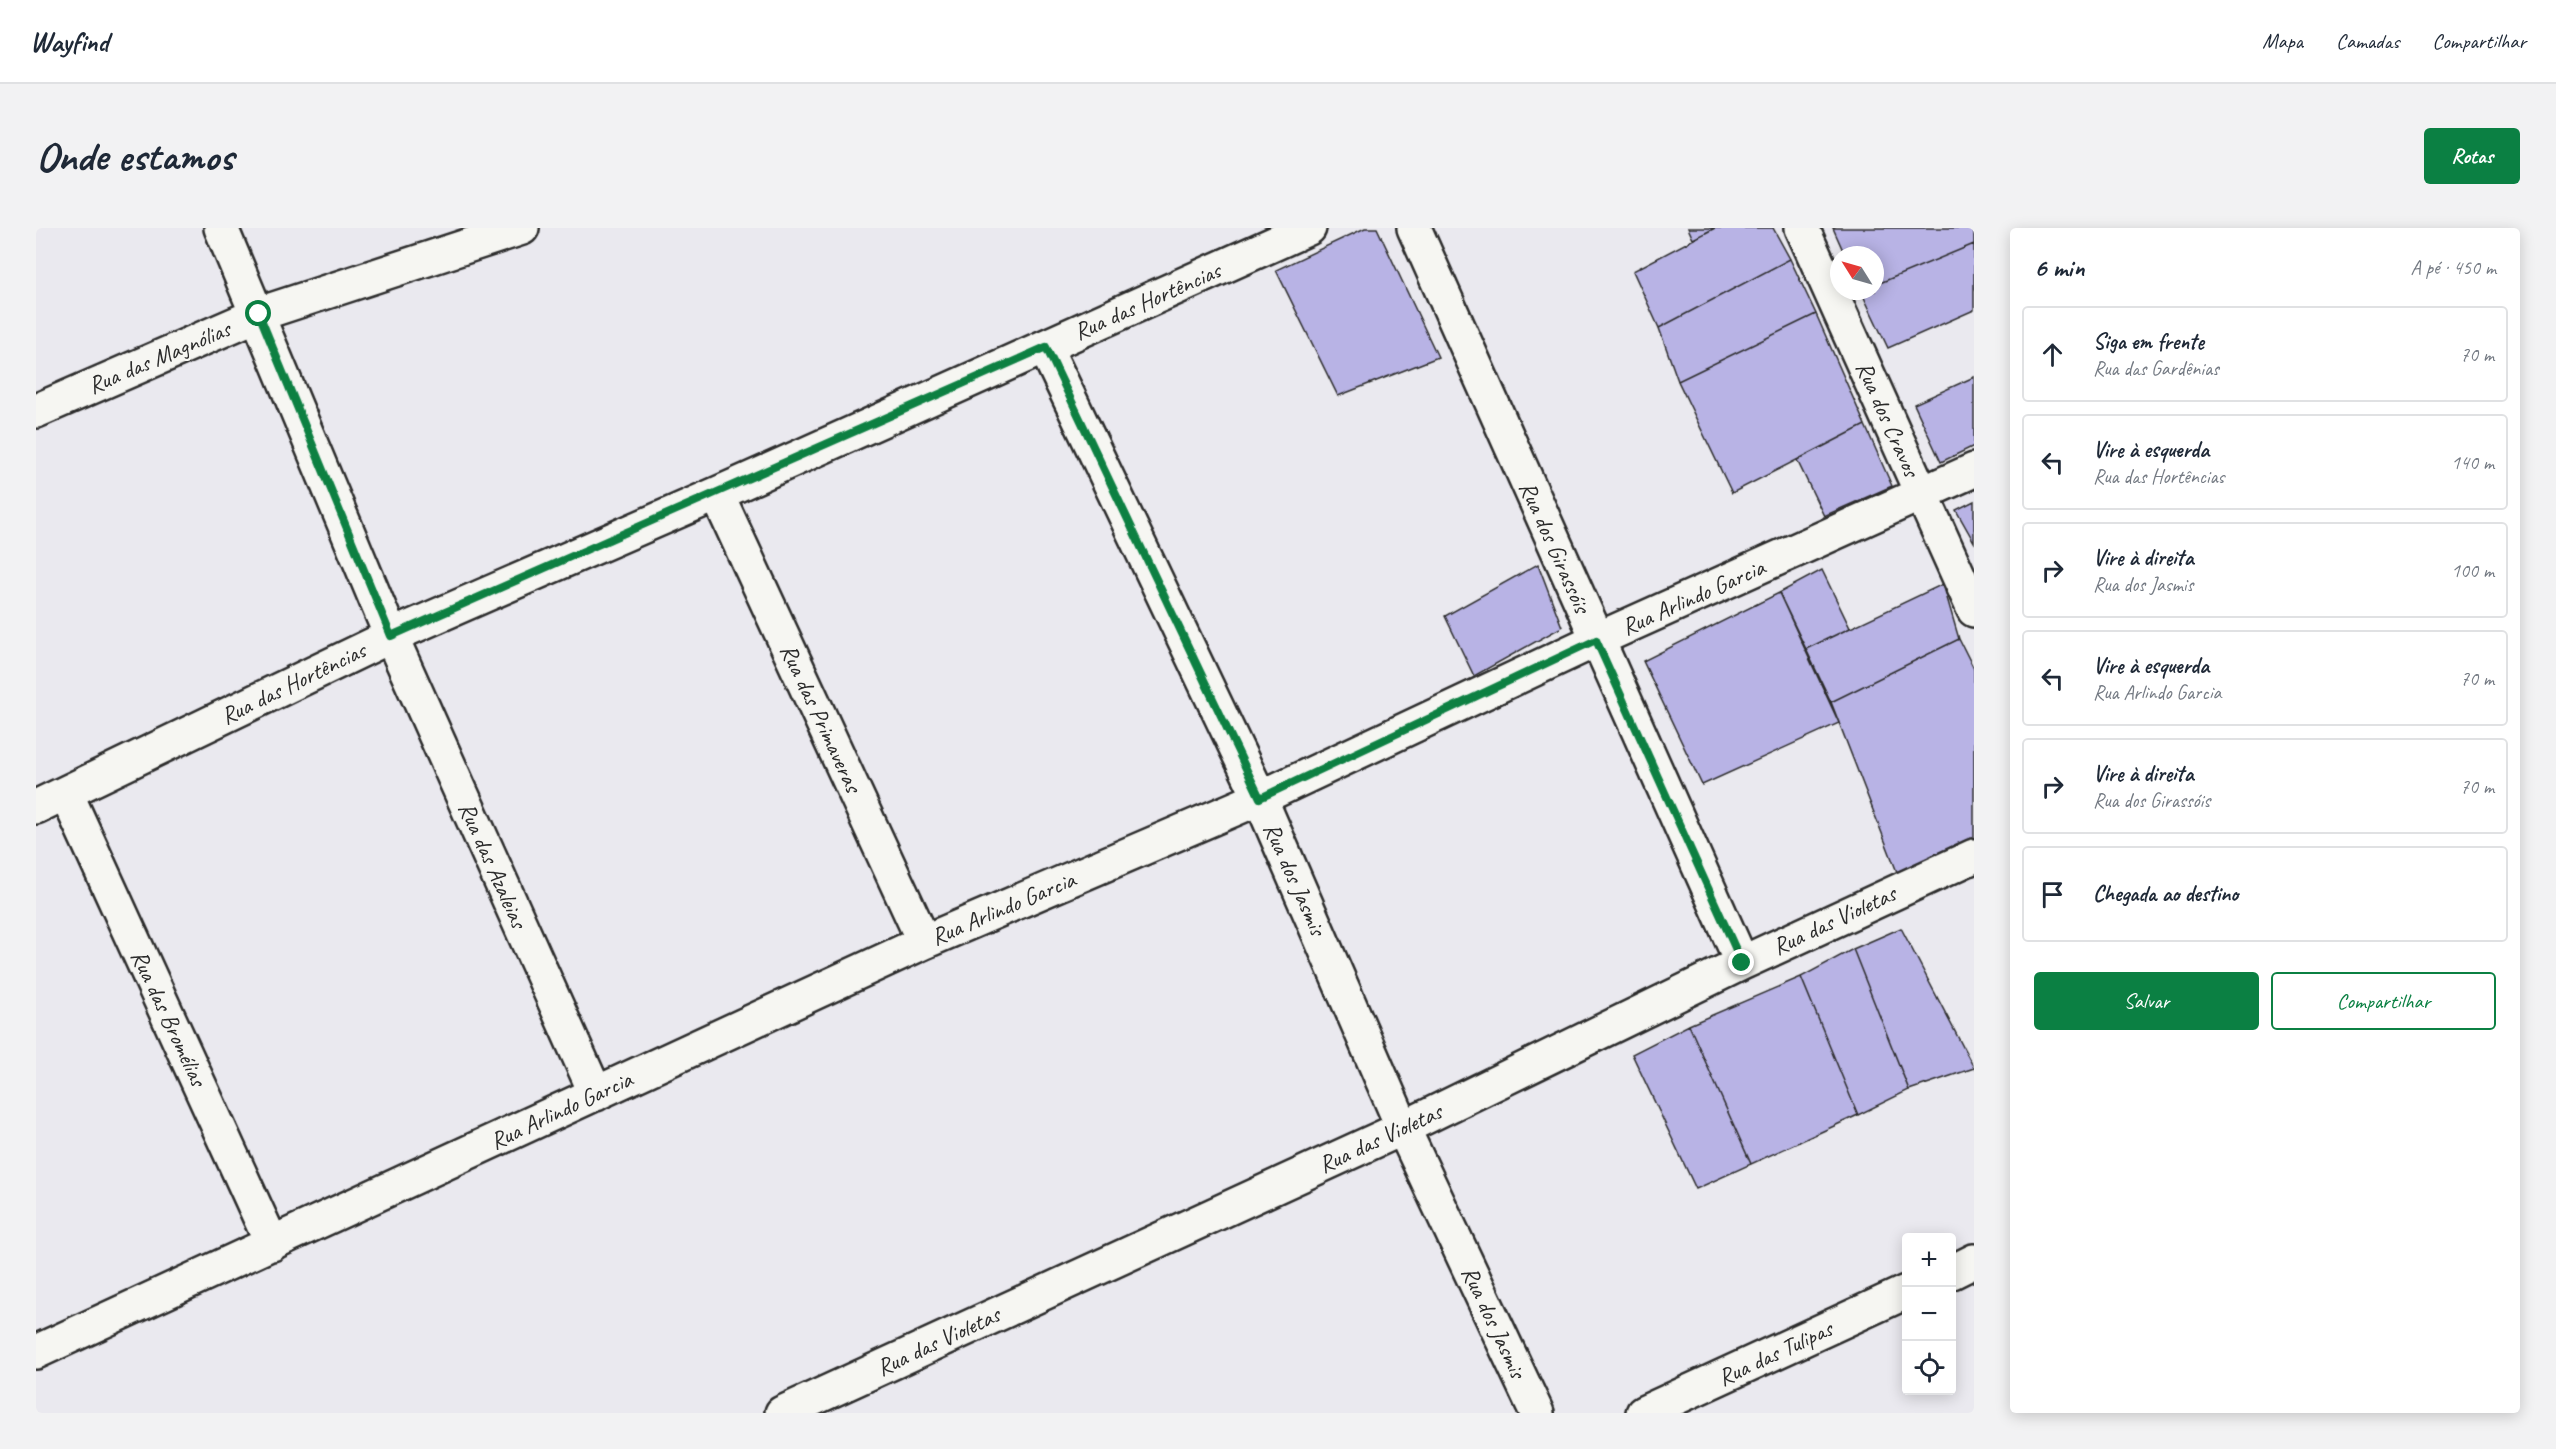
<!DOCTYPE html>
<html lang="pt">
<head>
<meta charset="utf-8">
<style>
	body { margin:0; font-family:Caveat,sans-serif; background:#f2f2f3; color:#1f2937 }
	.controls { position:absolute; right:18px; bottom:18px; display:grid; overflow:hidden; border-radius:6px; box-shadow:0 3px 15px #0003 }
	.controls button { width:54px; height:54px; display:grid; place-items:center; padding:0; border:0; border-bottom:2px solid #e0e1e3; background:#fff; color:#1f2937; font:30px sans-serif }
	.compass { position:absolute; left:1794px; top:18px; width:54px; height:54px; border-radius:50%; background:#fff; box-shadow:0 3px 15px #0003; rotate:307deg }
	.stop { position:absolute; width:18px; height:18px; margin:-14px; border:4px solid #0b8043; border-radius:50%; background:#fff }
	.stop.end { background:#0b8043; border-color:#fff; box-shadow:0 2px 6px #0008 }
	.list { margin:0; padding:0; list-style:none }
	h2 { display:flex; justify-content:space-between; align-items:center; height:78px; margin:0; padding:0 24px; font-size:26px }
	h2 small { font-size:20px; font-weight:400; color:#747a83 }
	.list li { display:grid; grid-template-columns:39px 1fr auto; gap:18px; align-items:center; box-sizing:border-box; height:96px; margin:0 12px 12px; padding:0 12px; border:2px solid #e0e1e3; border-radius:6px }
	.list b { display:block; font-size:22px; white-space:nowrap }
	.list p { margin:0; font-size:20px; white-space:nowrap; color:#747a83 }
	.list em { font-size:20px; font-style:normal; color:#747a83 }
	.actions { display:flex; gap:12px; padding:18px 24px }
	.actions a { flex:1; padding:14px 0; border:2px solid #0b8043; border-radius:6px; text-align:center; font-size:21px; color:#0b8043 }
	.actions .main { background:#0b8043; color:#fff }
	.icon { flex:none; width:33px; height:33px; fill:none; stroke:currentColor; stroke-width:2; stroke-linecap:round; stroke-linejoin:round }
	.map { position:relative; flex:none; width:1938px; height:1185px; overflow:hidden; border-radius:6px }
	header { display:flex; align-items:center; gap:36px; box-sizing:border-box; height:84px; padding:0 30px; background:#fff; border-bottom:2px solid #e0e1e3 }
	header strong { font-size:28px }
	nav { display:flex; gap:33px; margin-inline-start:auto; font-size:21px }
	.intro { display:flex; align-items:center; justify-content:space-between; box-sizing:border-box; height:144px; padding:0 36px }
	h1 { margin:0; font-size:42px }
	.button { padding:15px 27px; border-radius:6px; background:#0b8043; color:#fff; font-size:21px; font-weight:700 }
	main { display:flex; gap:36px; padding:0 36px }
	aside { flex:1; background:#fff; border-radius:6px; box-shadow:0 3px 15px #0003 }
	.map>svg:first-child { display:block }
	.building { fill:#b8b3e5; stroke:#2b2b2b; stroke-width:1.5 }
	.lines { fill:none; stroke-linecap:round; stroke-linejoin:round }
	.minor-casing { stroke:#2b2b2b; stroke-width:38 }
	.minor { stroke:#f6f6f2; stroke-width:33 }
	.route { stroke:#0b8043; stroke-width:8 }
	.labels { text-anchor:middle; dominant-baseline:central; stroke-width:4.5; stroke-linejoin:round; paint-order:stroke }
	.street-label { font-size:24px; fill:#2b2b2b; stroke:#f6f6f2 }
</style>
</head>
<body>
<header>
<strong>Wayfind</strong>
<nav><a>Mapa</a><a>Camadas</a><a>Compartilhar</a></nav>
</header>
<div class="intro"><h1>Onde estamos</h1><a class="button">Rotas</a></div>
<main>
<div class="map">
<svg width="1938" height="1185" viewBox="0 0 1938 1185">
	<rect width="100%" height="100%" fill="#eae9ef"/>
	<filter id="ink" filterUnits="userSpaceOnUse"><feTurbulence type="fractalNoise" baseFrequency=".0167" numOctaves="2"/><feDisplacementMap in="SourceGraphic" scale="12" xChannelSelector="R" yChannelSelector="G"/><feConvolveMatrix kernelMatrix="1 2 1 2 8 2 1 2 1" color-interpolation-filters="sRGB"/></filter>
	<g filter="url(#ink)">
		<path class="building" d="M1329,0H1341L1402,129L1302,168L1240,42Z
			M1652,0H1679L1657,11Z
			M1679,0H1737L1754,31L1623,100L1597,43Z
			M1797,0H1938V16L1839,57V27H1809Z
			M1938,16V82L1852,120L1825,63H1839V57Z
			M1754,31L1780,86L1642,153L1623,100Z
			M1780,86L1829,197L1696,265L1642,153Z
			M1938,149V218L1905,234L1878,176Z
			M1829,197L1856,258L1788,288L1761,232Z
			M1938,273V314L1920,282Z
			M1502,336L1526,399L1438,448L1409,388Z
			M1786,342L1814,400L1770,421L1743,365Z
			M1907,356L1923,411L1795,474L1770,421Z
			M1743,365L1803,495L1666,557L1607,433Z
			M1923,411L1938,441V612L1861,644L1795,474Z
			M1865,700L1938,840L1873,862L1817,721Z
			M1817,721L1873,862L1822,887L1765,749Z
			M1765,749L1822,887L1715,936L1653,797Z
			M1653,797L1715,936L1660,961L1596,826Z"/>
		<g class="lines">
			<defs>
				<path id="minor" d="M185,0L355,408L560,866
					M1378,0L1706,735
					M1766,0L1938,382
					M1009,119L1224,570L1367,900L1501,1185
					M0,183L223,86L486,0
					M681,266L888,714
					M30,565L236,1016
					M0,579L355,408L681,266L1273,0
					M1916,1044L1938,1033
					M0,1124L888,714L1224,570L1560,412L1938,242
					M746,1185L1367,900L1706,735L1938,628
					M1607,1185L1870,1064"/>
			</defs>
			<use href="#minor" class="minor-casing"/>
			<use href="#minor" class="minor"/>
		</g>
	</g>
	<g class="lines" filter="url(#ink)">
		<path class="route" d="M223,86L355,408L1010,119L1224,570L1560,412L1706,735"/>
	</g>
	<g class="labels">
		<g class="street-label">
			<text transform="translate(1111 73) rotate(-24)">Rua das Hortências</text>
			<text transform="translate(123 129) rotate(-23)">Rua das Magnólias</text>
			<text transform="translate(1852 191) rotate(66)">Rua dos Cravos</text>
			<text transform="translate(1519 319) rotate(66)">Rua dos Girassóis</text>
			<text transform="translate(1657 369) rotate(-24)">Rua Arlindo Garcia</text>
			<text transform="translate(257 455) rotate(-26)">Rua das Hortências</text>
			<text transform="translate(785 490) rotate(65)">Rua das Primaveras</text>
			<text transform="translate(457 637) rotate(66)">Rua das Azaleias</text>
			<text transform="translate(1259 651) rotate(66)">Rua dos Jasmis</text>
			<text transform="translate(967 680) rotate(-23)">Rua Arlindo Garcia</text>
			<text transform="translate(1798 692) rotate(-25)">Rua das Violetas</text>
			<text transform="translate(133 790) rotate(65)">Rua das Bromélias</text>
			<text transform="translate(525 882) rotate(-25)">Rua Arlindo Garcia</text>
			<text transform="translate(1344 910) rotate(-25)">Rua das Violetas</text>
			<text transform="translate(1458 1094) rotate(65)">Rua dos Jasmis</text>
			<text transform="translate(902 1113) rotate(-25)">Rua das Violetas</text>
			<text transform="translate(1739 1125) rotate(-25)">Rua das Tulipas</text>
		</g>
	</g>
</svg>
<div class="controls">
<button>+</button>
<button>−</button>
<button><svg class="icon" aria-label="locate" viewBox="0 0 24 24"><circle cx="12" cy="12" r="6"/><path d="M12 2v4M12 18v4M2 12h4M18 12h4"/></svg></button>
</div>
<svg class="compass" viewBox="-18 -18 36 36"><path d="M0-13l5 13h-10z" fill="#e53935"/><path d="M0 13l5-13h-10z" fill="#747a83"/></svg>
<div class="stop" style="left:223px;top:86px"></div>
<div class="stop end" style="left:1706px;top:735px"></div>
</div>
<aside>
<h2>6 min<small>A pé · 450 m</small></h2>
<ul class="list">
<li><svg class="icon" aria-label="ahead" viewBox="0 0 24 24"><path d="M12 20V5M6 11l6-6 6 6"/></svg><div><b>Siga em frente</b><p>Rua das Gardênias</p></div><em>70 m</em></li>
<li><svg class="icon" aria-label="left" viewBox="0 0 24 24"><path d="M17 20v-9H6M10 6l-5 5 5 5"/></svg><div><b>Vire à esquerda</b><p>Rua das Hortências</p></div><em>140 m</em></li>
<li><svg class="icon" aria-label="right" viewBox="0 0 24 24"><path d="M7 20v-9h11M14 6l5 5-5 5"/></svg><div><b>Vire à direita</b><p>Rua dos Jasmis</p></div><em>100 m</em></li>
<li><svg class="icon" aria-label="left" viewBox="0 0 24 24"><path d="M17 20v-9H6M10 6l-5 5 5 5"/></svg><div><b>Vire à esquerda</b><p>Rua Arlindo Garcia</p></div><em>70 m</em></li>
<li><svg class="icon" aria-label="right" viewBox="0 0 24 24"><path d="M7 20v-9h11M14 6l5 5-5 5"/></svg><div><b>Vire à direita</b><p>Rua dos Girassóis</p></div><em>70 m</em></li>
<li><svg class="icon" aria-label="arrive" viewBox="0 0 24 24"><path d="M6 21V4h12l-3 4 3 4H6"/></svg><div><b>Chegada ao destino</b></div></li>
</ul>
<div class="actions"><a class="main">Salvar</a><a>Compartilhar</a></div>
</aside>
</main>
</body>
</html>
